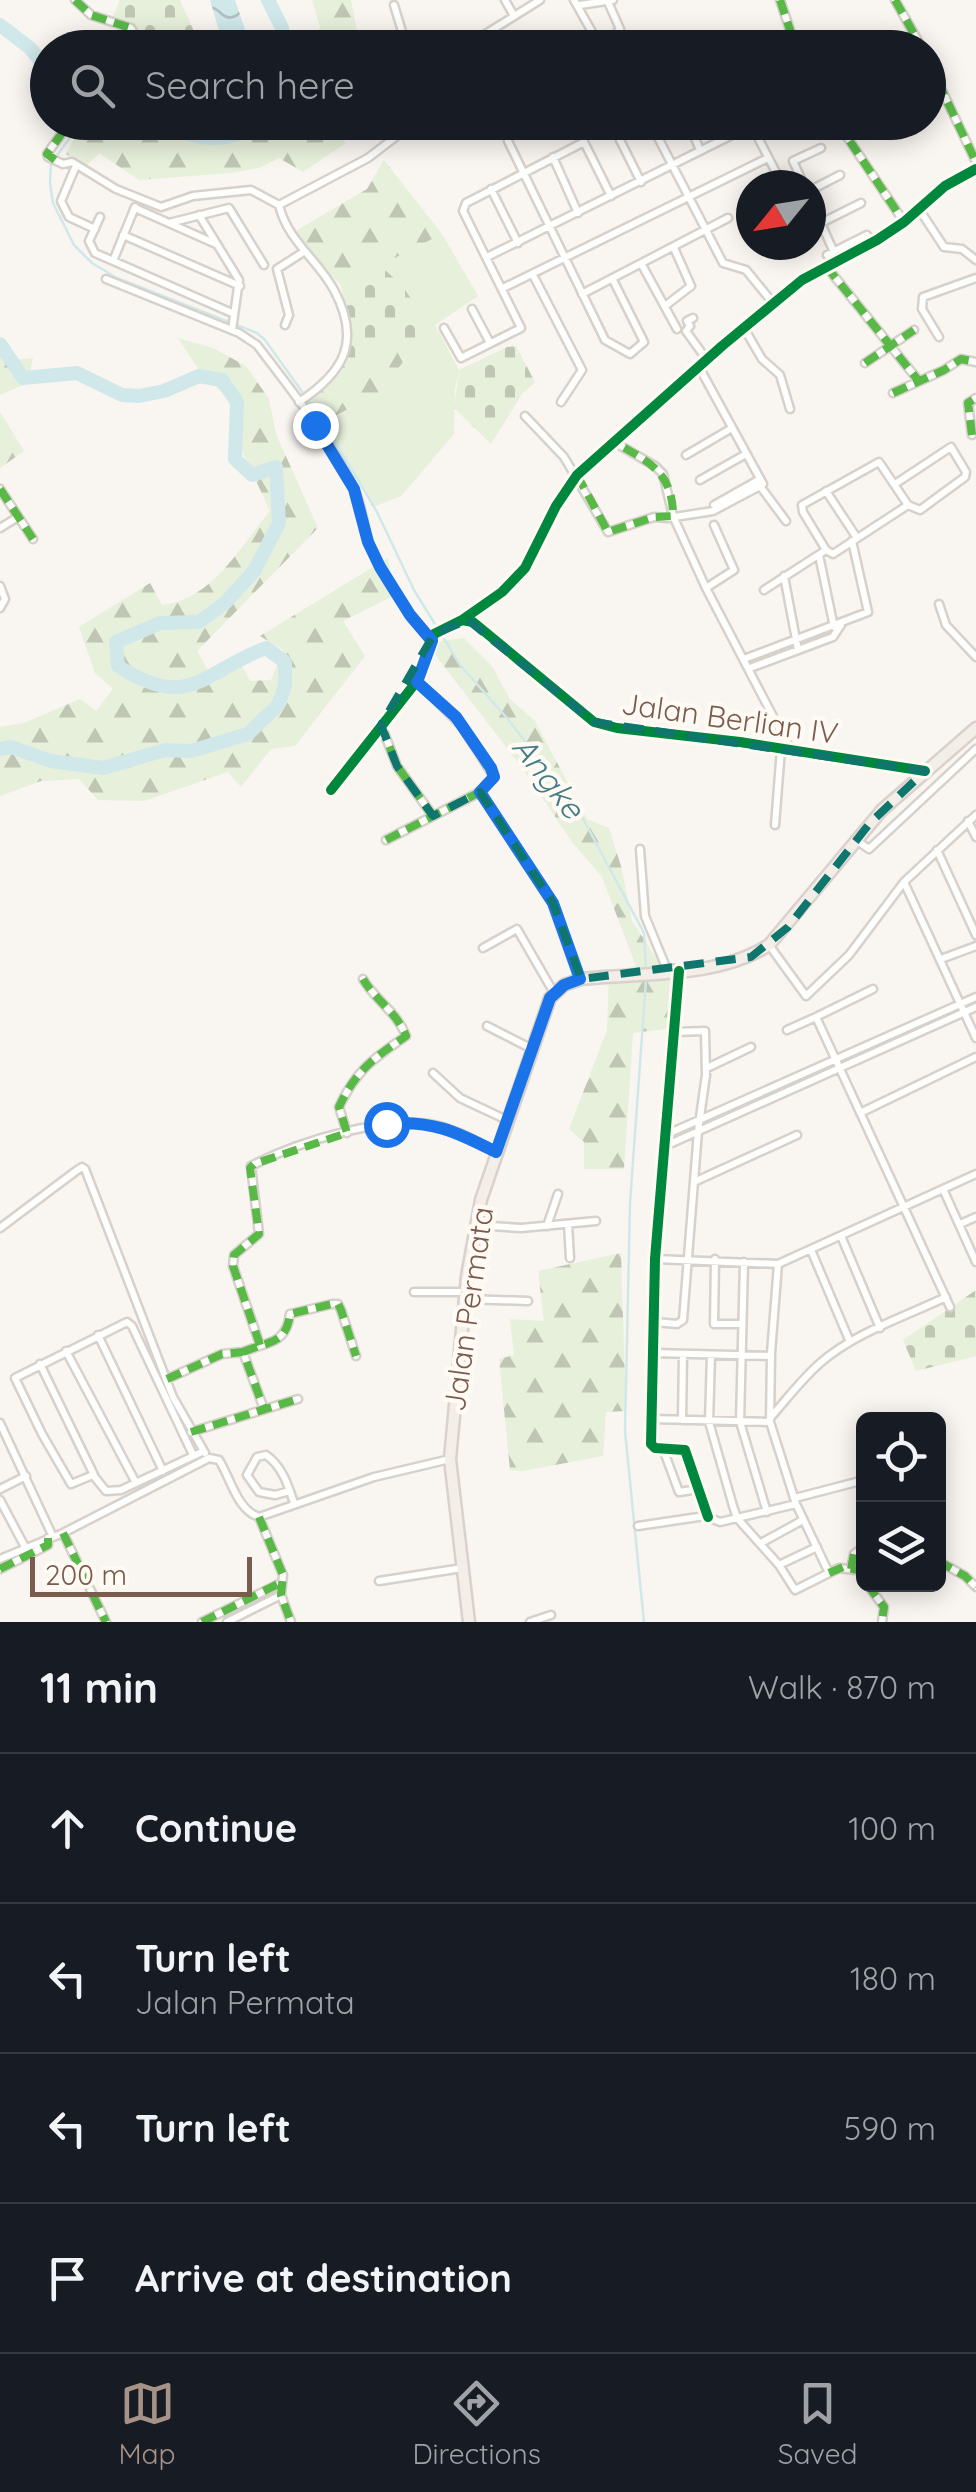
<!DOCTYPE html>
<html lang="en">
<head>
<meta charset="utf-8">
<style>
	body { margin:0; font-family:Quicksand,sans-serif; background:#242831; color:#f1f3f6 }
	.controls { position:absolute; right:30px; bottom:30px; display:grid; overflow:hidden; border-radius:15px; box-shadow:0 5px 25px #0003 }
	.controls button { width:90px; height:90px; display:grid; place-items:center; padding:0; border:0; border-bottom:2px solid #363941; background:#171b24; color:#f1f3f6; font:50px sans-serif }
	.compass { position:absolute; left:736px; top:170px; width:90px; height:90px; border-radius:50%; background:#171b24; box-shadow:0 5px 25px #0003; rotate:240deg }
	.scale { position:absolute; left:30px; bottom:25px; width:222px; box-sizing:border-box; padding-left:10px; border:5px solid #7a5c4d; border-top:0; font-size:28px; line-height:35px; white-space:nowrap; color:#7a5c4d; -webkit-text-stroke:8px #fffaf3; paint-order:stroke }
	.stop { position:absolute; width:30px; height:30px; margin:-22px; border:8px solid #1a73e8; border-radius:50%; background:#fff }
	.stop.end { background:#1a73e8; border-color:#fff; box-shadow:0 2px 10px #0008 }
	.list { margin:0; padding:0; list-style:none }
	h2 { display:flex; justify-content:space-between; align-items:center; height:130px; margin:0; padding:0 40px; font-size:42px }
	h2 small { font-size:32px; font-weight:400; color:#9ea1a6 }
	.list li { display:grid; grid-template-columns:65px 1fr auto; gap:30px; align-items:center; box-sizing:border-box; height:150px; padding:0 40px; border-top:2px solid #363941 }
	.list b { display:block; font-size:38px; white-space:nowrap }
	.list p { margin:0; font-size:32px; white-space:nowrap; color:#9ea1a6 }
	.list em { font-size:32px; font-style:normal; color:#9ea1a6 }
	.icon { flex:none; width:55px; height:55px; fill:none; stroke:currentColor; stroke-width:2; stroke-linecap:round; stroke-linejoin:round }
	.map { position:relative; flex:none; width:976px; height:1622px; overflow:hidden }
	.search { position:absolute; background:#171b24; box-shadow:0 5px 25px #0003; left:30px; right:30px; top:30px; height:110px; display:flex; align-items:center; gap:25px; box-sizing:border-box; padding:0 35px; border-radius:55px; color:#9ea1a6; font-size:38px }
	.sheet { height:730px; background:#171b24 }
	nav { display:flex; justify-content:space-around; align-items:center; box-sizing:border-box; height:140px; border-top:2px solid #363941; background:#171b24; font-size:28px; color:#9ea1a6 }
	nav a { display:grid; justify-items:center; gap:5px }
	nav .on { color:#a69286 }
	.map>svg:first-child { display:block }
	.green { fill:#e7f0db }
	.forest { fill:url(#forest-firs) }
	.cemetery { fill:url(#cemetery-stones) }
	.water { fill:url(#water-waves) }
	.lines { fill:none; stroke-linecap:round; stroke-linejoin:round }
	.stream { stroke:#d0e8ea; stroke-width:2.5 }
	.river { stroke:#d0e8ea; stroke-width:14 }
	.minor-casing { stroke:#d7d1cb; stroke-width:11 }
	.primary-casing { stroke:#dad1cc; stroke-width:15 }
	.minor { stroke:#fefefd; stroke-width:6 }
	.primary { stroke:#f3eee8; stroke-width:10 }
	.quiet { stroke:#58b947; stroke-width:8; stroke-dasharray:15 8; stroke-linecap:butt }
	.cycleway-casing { stroke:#fffaf3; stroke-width:16 }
	.cycleway { stroke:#00873e; stroke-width:10 }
	.route { stroke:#1a73e8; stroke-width:12 }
	.marked { fill:none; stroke:#0f766e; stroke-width:8; stroke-dasharray:20 12; stroke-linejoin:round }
	.labels { text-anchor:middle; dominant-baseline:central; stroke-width:9; stroke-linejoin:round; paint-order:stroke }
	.street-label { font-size:30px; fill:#7a5c4d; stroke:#fffaf3 }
	.water-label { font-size:32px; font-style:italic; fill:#437c86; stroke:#fffaf3 }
</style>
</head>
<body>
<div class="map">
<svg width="976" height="1622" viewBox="0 0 976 1622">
	<defs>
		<pattern id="forest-firs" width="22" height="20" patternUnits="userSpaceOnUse" patternTransform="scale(2.5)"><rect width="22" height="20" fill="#e7f0db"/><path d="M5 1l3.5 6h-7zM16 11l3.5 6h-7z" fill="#c0c6b4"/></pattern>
		<pattern id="cemetery-stones" width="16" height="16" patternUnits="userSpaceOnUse" patternTransform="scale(2.5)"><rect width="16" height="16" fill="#e7f0db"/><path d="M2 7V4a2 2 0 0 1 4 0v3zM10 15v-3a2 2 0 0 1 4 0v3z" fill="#c0c6b4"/></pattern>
		<pattern id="water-waves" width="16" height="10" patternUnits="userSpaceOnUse" patternTransform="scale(2.5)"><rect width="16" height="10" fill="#d0e8ea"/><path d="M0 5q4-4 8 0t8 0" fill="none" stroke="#aebfc0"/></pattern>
	</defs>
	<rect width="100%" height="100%" fill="#f9f5f0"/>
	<path class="green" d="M442,234L478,296L435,325L459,370L455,388L454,434L401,496L373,507L322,422L379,394L403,362L400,283L379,265Z"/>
	<path class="forest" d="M312,0H351L357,31L352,47H309L320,27Z
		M268,122L328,123L346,143L303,172L279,158L259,168L230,173L139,180L99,153L86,166L66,154L76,135C90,132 108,125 122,126C177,127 215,159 268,122Z
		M384,160L442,234L341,285L289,235L367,189Z
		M178,338L213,348L246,366L269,399L276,434L318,528L197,651L211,675L239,660L250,681L271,680L283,650L260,636L388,558L393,596L343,621L365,656L295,746L271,749L241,787L228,772L144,801L98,800L79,779L41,781L0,796V727L24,723L80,699L96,711L113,689L95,673L79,627L150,583L162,605C212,600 239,548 270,511L230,425L235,405L201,373Z
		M391,339L403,362L379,394L322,422L308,416L299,404L344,365L351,378Z
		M0,347L13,360L33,358L28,383L0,395Z
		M0,412L24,451L0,468Z
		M464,638L492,666L509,698L535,721L587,819L609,828L621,866L632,921L659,962L680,964L673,1028L633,1033L624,1169H584V1142L569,1129L607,1030L609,973L636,966L602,877L572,842L523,769L426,643Z
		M621,1253L626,1411L606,1412L603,1456L523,1471L510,1470L499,1359L514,1355L510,1319L544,1321L538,1271Z"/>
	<path class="cemetery" d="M120,0H180L196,36L187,47H147L129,28L112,18Z
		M379,265L400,283L432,328L403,362L391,339L351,379L344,365L349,340L341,285Z
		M516,346L535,382L522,394L491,444L454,408L459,370L507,347Z
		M976,1290V1356L916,1371L903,1340Z"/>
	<path class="water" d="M210,0H235L251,47H217L220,34Z"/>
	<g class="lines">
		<path class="stream" d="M81,122L51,164L50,183L53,203L74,245L92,263L117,278L257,333L265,340L323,421L377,512L414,590L460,665L507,718L579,811L644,933L646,972
			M644,1622L625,1431L630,1203L646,980"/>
		<path class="river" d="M268,0L282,28V48
			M0,25L30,48L48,70
			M141,122C186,128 215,155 258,122
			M0,344L23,378L77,373L122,395L139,396L164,391L199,376L222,380L237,402L235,459L252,475L276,467L279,523L254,571L226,602L199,622L160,623L116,642L118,666C190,713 205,670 266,648L285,662V686L278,705L248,734L191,751L165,750L103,768L51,761L11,747L0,749"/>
		<defs>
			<path id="minor" d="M75,0L91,15L131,28L137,38L131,48
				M505,0L514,16
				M574,0L601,48
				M780,0L796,48
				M895,0L922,48
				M608,2L620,29L611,39V48
				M394,5L407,48
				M580,5L613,0
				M463,48L540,0
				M928,61L976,162
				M70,122L47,154L48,157L63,164L72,162L116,189L161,207L193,196L251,190L279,205L368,158L415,122
				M635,122L615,130L641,182
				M650,122L723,263L746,270L773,303
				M688,122L700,150
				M837,122L904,222
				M751,124L781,182
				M508,141L605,340L630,354L644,342L613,280
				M553,157L578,213
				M75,168L61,201L69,217L95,229
				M804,185L793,161L821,148
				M491,189L518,243
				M811,190L840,175
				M811,201L837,259
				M279,205C287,240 318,260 334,290C362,342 343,373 299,402
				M135,208L216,244
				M919,209L944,247L962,249L976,260
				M199,215L239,280L232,330
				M100,217L89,241L95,253L232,313
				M169,223L229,208L264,265
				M821,223L861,203
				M123,235L240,286
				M827,255L867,235
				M487,257L752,125
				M113,261L135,207
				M642,265L677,329
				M826,266L918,380
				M533,275L582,370L561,402
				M106,279L239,333L257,345C292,391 330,438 355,491C363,508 363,526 369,543C382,579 407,611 431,640
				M503,288L768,158
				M582,294L728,218
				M665,306L691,286L674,248
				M472,309L490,343
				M693,318L687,321L690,326L686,331L707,360
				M285,325L289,315L277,269L305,251
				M444,328L461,358L521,328L463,211L466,203L584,142L611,196
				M744,328L762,359L780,375L790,409
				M939,337L922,309L923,297L976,278
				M865,363L914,330
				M699,367L763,484
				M893,393L944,370L961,359L976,362
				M525,416L564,457L608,532L654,517L668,518L713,511L760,486L786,521
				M972,435L968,403L976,398
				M614,442L655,466L663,474L673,516L706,588L790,749
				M686,455L732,428
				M700,480L746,454
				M895,484L951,447L966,472L965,477L920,510L908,505
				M0,489L33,539
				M826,491L857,538
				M714,505L760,479
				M0,528L18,517
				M819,555L834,627
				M784,576L798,650
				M0,586L5,599L0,608
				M706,588L734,570L714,525
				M764,590L826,550L833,554L908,505L879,462L802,505L803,512L826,550
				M939,604L946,625L976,657
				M462,619L502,592L525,568L556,506L577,475L722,346L802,280L877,240L904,222L945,186L976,169
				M744,659L868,612L852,541
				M750,668L833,637L841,625
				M381,725L397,766L433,816
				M331,790L417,681L434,634L462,620L473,622L594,722L617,728L740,742L925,771
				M480,792L553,903L580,978
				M968,821L976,837
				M775,825L781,749
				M386,840L480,792L494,777L462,726L417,681
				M856,840L869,849L976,749
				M640,849L645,916L668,972
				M937,850L976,935
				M904,882L976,1038
				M769,945L806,996L849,955L904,882L976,815
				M483,948L517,929L554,993
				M941,959L976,946
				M679,971L655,1259L651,1444L655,1448L685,1450L708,1517
				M873,989L816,1017L950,1307
				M487,1026L532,1049
				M787,1030L816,1017
				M707,1068L751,1047
				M433,1073L460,1098L509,1121
				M860,1113L976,1057
				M347,1133L339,1107C356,1070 374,1058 406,1036C397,1012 375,1000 363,979
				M663,1136L976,997
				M663,1147L976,1007
				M694,1182L797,1135
				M943,1189L976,1262
				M568,1224L570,1258
				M960,1224L976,1217
				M476,1225L521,1228L596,1221
				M547,1226L558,1194
				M0,1228L76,1171L82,1167L85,1169L173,1397L205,1453
				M841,1236L880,1328
				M811,1250L850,1342
				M655,1259L778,1264L976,1174
				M715,1259L714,1324H742
				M744,1262L740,1422L767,1512
				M778,1264L771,1353L770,1422L796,1504L829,1573
				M414,1292H464
				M465,1299L528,1301
				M655,1322L677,1324L683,1320L698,1131L706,1075L705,1031L673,1032
				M98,1335L163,1471
				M260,1345L233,1266L234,1255L259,1234L251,1166C297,1142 388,1113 439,1126C459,1131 478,1142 496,1152
				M66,1351L136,1483
				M243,1352C268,1341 286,1345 290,1314L332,1304H338L341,1310L356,1356
				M653,1353L771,1356
				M711,1355L709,1422L733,1506L737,1518L779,1565L795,1590L839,1568L864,1571
				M40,1364L94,1475
				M167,1379L222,1354L243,1352L264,1409
				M770,1418C786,1400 801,1380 819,1364C854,1333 904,1317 946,1297
				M652,1419L770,1422
				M682,1420L683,1354
				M0,1423L53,1537
				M191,1432L298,1399
				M663,1449L679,1492L699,1489
				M193,1455L132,1326L127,1322L15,1378L42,1434L71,1484L93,1475L106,1491L121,1490L204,1451
				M0,1489L26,1476
				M290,1491L275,1495L259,1492L247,1475L257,1457L266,1455C282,1466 288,1485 294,1503
				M795,1498L864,1480
				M0,1500L25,1547
				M259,1517L283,1575L281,1595L291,1622
				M638,1526L705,1516L720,1522L796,1504
				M63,1533L106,1622
				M761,1543L803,1520
				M0,1559L63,1533L209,1458L219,1460C231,1479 237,1510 259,1517L374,1477L450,1459
				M938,1561L965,1576L976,1587
				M779,1565L817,1547
				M0,1569L48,1545V1538
				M851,1569L854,1554L864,1547
				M379,1581L462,1568
				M867,1584L884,1607L882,1622
				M202,1622L281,1583
				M227,1622L281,1595
				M530,1622L551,1615"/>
			<path id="primary" d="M469,1622L450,1459L467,1276L481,1200L550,998L564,985L581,979C642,972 716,979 769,945L882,810L976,728"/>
		</defs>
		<use href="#minor" class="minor-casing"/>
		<use href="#primary" class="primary-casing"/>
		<use href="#minor" class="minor"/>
		<use href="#primary" class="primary"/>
		<path class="quiet" d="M75,0L91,15L131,28L137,38L131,48
			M780,0L796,48
			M895,0L922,48
			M928,61L976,162
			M837,122L904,222
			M55,160L47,154L70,122
			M826,266L918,380
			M865,363L914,330
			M893,393L944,370L961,359L976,362
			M972,435L968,403L976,398
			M577,475L608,532L654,517L673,516C673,472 648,461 614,442
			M0,489L33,539
			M381,725L397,766L433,816
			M480,792L553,903L581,979
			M386,840L480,792L494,777L462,726L417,681
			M260,1345L233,1266L234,1255L259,1234L250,1168L254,1164L347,1133L339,1107C356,1070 374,1058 406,1036C397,1012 375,1000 363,979
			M243,1352C268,1341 286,1345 290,1314L332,1304H338L341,1310L356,1356
			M167,1379L222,1354L243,1352L264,1409
			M191,1432L298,1399
			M259,1517L283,1575L281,1595L291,1622
			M63,1533L106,1622
			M938,1561L965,1576L976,1587
			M0,1569L48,1545V1538
			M851,1569L854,1554L864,1547
			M829,1573L843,1567L864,1571
			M867,1584L884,1607L882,1622
			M202,1622L282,1582"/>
		<defs>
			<path id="cycleway" d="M462,620L502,592L525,568L556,506L577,475L722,346L802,280L877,240L904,222L945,186L976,169
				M331,790L417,681L434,634L462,620L473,622L594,722L617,728L740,742L925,771
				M679,971L655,1259L651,1444L655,1448L685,1450L708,1517"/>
		</defs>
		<use href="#cycleway" class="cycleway-casing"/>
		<use href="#cycleway" class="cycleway"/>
	</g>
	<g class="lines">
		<path class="route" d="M315,425L354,489L368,542L380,567L410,615L432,641L417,682L456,717L491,768L494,777L480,792L553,903L580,979L564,985L550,998L496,1152C455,1131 432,1120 386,1124"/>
	</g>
	<path class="marked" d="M468,620L594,722L925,771L870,823L788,927L751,957L581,979L553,903L480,792L433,816L397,766L381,725L434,634Z"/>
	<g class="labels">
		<g class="street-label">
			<text transform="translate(730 718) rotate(8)">Jalan Berlian IV</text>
			<text transform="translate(468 1309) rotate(-82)">Jalan Permata</text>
		</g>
		<g class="water-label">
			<text transform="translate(549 777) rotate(52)">Angke</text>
		</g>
	</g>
</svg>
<div class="controls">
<button><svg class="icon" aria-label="locate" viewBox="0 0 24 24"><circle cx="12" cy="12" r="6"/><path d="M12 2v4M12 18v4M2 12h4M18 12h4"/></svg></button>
<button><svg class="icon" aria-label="layers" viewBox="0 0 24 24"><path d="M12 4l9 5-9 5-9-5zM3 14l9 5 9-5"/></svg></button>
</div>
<svg class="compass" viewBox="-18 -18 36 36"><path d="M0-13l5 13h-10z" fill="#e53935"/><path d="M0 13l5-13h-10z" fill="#9ea1a6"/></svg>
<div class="scale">200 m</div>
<div class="stop" style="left:386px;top:1124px"></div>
<div class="stop end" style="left:315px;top:425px"></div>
<div class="search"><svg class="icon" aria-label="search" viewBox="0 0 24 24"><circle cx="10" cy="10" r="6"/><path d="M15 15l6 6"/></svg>Search here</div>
</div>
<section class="sheet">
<h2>11 min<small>Walk · 870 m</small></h2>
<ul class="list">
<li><svg class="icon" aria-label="ahead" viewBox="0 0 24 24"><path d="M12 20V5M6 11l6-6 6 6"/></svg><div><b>Continue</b></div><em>100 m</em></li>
<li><svg class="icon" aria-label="left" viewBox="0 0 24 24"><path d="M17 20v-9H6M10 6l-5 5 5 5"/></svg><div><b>Turn left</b><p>Jalan Permata</p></div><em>180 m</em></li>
<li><svg class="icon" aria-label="left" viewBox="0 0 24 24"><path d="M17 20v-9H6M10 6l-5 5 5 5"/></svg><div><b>Turn left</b></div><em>590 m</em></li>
<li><svg class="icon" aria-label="arrive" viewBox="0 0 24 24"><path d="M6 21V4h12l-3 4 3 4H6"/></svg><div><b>Arrive at destination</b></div></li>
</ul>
</section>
<nav>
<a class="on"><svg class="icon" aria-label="map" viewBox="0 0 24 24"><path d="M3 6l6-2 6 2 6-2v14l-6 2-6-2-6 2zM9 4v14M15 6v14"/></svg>Map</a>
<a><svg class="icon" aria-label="directions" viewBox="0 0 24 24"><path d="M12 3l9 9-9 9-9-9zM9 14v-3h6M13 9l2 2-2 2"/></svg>Directions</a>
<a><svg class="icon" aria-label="saved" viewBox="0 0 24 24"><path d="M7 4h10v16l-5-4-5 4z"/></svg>Saved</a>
</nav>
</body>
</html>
